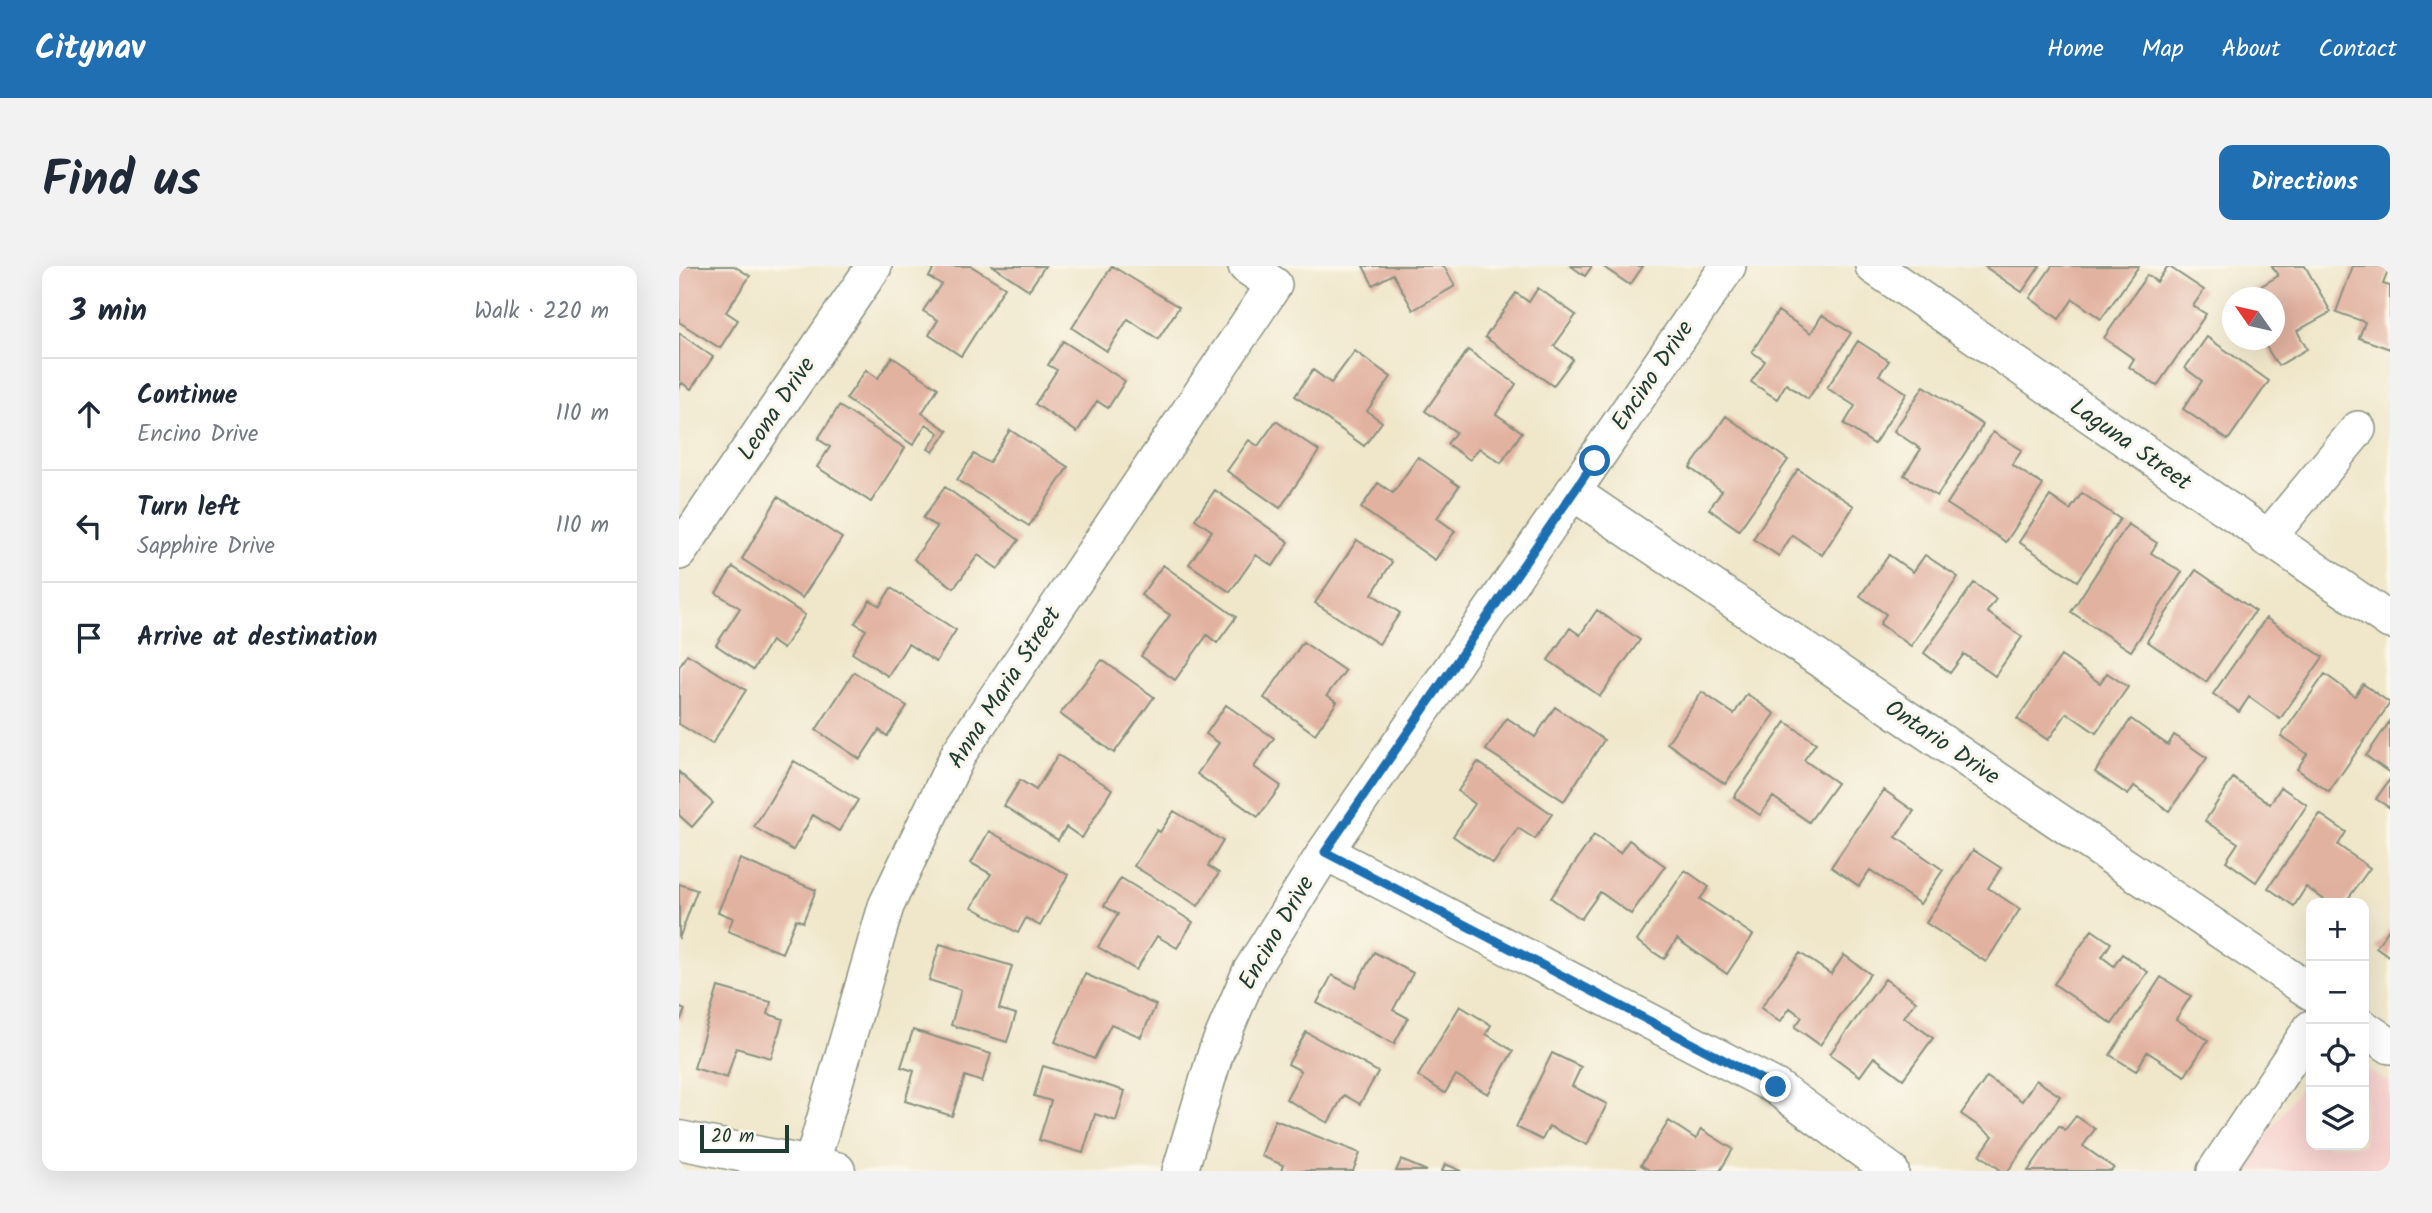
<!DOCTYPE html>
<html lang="en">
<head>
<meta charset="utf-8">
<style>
	body { margin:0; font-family:Kalam,sans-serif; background:#f2f2f3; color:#1f2937 }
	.controls { position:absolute; right:21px; bottom:21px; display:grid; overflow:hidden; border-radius:14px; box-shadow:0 7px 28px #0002 }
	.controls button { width:63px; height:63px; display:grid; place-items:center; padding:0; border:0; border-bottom:2px solid #e0e1e3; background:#fff; color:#1f2937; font:35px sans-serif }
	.compass { position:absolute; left:1543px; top:21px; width:63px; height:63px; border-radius:50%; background:#fff; box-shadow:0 7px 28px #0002; rotate:304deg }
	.scale { position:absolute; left:21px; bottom:18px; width:89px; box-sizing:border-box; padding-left:7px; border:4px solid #1f3d34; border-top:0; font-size:19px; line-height:24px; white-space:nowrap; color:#1f3d34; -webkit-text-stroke:5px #fbf7ec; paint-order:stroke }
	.stop { position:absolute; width:21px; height:21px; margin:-16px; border:5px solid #1f6fb2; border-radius:50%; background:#fff }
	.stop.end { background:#1f6fb2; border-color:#fff; box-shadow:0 2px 7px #0008 }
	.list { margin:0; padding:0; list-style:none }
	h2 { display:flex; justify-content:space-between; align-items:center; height:91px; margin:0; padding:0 28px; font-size:30px }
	h2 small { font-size:23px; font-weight:400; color:#747a83 }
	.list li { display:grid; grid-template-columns:46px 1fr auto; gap:21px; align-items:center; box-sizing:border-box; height:112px; padding:0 28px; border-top:2px solid #e0e1e3 }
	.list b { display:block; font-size:26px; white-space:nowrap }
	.list p { margin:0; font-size:23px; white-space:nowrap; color:#747a83 }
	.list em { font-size:23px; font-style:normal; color:#747a83 }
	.icon { flex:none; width:38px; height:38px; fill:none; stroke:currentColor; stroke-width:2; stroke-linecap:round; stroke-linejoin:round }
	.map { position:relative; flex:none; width:1711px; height:905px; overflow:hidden; border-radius:14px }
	header { display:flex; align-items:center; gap:42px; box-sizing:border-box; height:98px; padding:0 35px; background:#1f6fb2; color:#fff }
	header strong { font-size:33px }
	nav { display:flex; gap:38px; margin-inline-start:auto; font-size:24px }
	.intro { display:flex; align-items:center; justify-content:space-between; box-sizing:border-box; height:168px; padding:0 42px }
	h1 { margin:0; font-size:49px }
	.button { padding:18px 32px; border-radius:14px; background:#1f6fb2; color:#fff; font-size:24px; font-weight:700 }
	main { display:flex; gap:42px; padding:0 42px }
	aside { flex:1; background:#fff; border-radius:14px; box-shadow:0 7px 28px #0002 }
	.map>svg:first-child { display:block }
	.built { fill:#f7d0cd }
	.building { fill:#e2b2a1 }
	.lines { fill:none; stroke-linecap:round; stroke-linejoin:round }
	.minor-casing { stroke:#889280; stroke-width:38 }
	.tertiary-casing { stroke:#889280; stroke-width:41 }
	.minor { stroke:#fff; stroke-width:35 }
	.tertiary { stroke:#fff; stroke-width:38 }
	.route { stroke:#1f6fb2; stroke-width:9 }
	.labels { text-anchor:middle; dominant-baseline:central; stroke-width:6; stroke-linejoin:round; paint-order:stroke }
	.street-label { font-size:24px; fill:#1f3d34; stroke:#fbf7ec }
</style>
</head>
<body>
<header>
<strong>Citynav</strong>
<nav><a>Home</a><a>Map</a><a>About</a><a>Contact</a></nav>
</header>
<div class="intro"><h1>Find us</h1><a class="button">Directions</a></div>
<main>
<aside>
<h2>3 min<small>Walk · 220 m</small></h2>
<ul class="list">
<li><svg class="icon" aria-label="ahead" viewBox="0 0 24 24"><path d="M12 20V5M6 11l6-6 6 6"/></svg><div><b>Continue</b><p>Encino Drive</p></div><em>110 m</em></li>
<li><svg class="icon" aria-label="left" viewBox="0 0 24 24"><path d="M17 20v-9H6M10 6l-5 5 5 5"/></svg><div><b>Turn left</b><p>Sapphire Drive</p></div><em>110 m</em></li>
<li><svg class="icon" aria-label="arrive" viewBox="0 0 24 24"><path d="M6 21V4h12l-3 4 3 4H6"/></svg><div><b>Arrive at destination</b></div></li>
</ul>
</aside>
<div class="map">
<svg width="1711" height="905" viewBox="0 0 1711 905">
	<rect width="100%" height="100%" fill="#fbf7ec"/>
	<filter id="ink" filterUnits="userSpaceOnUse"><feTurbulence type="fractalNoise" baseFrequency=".0143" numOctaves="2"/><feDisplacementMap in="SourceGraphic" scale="14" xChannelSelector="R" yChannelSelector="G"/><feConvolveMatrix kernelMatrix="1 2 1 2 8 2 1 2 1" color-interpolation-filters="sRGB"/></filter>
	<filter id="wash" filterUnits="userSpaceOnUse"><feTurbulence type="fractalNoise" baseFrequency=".00686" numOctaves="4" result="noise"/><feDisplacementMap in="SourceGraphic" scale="28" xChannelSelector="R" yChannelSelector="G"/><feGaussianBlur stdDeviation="1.57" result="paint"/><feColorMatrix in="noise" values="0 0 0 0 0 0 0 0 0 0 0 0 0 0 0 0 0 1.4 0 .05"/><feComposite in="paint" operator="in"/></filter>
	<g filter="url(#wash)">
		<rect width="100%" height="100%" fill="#f0e7cb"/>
		<path class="built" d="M1685,801L1711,818V905H1563L1632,806V879H1685Z"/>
		<g id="blocks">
			<path class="building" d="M0,0H55L71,10L47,46L59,54L41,82L0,56Z
				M256,0H292L326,21L282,90L250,69L259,54L244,45L262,18L250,11Z
				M314,0H366L350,24Z
				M433,0L500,41L479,73L449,53L428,85L393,62Z
				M684,0H765L776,20L734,44L714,8L694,19Z
				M892,0H913L906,10Z
				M923,0H964L951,19Z
				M1305,0H1361L1343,26Z
				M1373,0H1460L1422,53L1394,33L1380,53L1351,32Z
				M1489,0L1525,24L1514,40L1527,48L1478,120L1450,101L1455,93L1425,72L1468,9L1478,16Z
				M1593,0H1626L1652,46L1618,65L1628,83L1599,100L1583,74H1596V32H1562L1599,10Z
				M1674,0H1711L1704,18L1711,20V83L1680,72L1686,56L1657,46Z
				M859,22L897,49L875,80L894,93L874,120L806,71L837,27L850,36Z
				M1099,45L1132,67L1143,49L1172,67L1129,133L1107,118L1098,133L1072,116L1086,95L1073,86Z
				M0,67L34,91L12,123L3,117L0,122Z
				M1528,71L1590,115L1549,174L1504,143L1523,115L1506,102Z
				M384,75L446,115L429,142L418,135L398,166L356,138L378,104L369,99Z
				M1179,75L1210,95L1200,109L1228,127L1195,178L1165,158L1176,140L1148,122Z
				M789,84L837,118L817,148L843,166L822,197L800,182L791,194L768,178L777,166L746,145Z
				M676,85L712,111L688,145L703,156L685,180L616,130L634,104L652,117Z
				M213,91L259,122L243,147L269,165L254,186L249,183L260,167L247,158L234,179L167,133L187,104L199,112Z
				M1245,120L1304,159L1258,230L1225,209L1242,183L1215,165Z
				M160,140L226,182L192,236L138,201L151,181L139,173Z
				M1047,150L1109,194L1060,264L1030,243L1043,225L1011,202Z
				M597,155L640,185L601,242L548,205L570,174L579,180Z
				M331,164L389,201L350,260L278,214L295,188L310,197Z
				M1314,166L1343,184L1333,199L1364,219L1327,276L1268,238Z
				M739,191L780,220L758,252L776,265L756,294L682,242L699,217L714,227Z
				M1119,203L1175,240L1143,289L1113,269L1100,290L1074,273Z
				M266,221L340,274L319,303L299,289L275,322L235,293L258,261L244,252Z
				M536,224L610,276L594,300L577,289L551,326L510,298L533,265L516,253Z
				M1403,227L1441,253L1398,315L1340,276L1371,230L1391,244Z
				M99,231L163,272L123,332L63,293Z
				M1449,258L1478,277L1472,287L1503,306L1452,385L1392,346Z
				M678,274L713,296L693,328L721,347L700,378L636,337Z
				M1210,289L1234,306L1246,289L1279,311L1232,380L1201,358L1207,348L1181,330Z
				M484,299L557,351L538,377L528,369L496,414L462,390L491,349L462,329Z
				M54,301L126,349L104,383L92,375L74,404L37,379L61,342L37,327Z
				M1517,304L1576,345L1527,416L1468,375Z
				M1295,317L1317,333L1308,346L1343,371L1316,410L1285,388L1271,407L1245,387Z
				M212,322L277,364L257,396L229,378L209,410L173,387L187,364L176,357L191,334L201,340Z
				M918,344L961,374L921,430L869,394L891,362L901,369Z
				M1587,352L1644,391L1601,453L1570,431L1560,446L1534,428Z
				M624,376L666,405L648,429L658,436L636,468L585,432Z
				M8,388L67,424L33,478L0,458V401Z
				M1382,390L1421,417L1428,407L1449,421L1417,467L1388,447L1369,474L1338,453Z
				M423,394L475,431L435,487L381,448Z
				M175,406L228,440L208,470L200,464L181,493L137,464Z
				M1646,408L1676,430L1684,418L1711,437L1650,526L1618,503L1628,488L1602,470Z
				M1023,426L1055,448L1068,428L1096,448L1046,518L988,477Z
				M547,439L595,472L575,501L602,520L579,551L518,508L540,477L527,468Z
				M876,441L925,474L885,535L807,484L828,452L856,471Z
				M1452,453L1489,479L1495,469L1528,492L1490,545L1455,520L1449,529L1416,506Z
				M1711,455V507L1687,490Z
				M1107,456L1137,477L1125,494L1158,517L1130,556L1094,531L1081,549L1055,531Z
				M379,489L433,523L403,572L387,561L379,574L325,540L341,514L357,524Z
				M115,495L179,534L160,565L134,549L114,584L75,561Z
				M799,496L873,548L856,573L839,562L814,598L774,570L796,538L779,525Z
				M0,506L34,537L13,561L0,549Z
				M1554,512L1591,538L1602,521L1628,539L1577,616L1547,595L1559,577L1526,555Z
				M1711,513V542L1697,533Z
				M1205,524L1235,545L1217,571L1264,604L1241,638L1191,604L1180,620L1152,601Z
				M495,545L544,575L529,600L540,607L519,640L455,600L478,564L481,566Z
				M1641,548L1667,566L1659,579L1691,602L1666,637H1650L1627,621L1615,640L1589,622Z
				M310,565L389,609L361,660L347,652L339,667L293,641L312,608L292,597Z
				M915,569L941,587L950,574L986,600L952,648L921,626L902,653L872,632Z
				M1294,584L1322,602L1309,622L1341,643L1307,696L1247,657Z
				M61,593L137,624L124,656L117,653L103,687L49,665L54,652L39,646Z
				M1006,604L1030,621L1021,633L1074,669L1048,708L998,673L985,693L958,675Z
				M442,612L514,656L498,682L478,670L457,704L419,681L439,648L425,640Z
				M0,618L18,624L0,673Z
				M1711,662V691L1697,681Z
				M1413,664L1432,677L1423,691L1435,700L1443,688L1469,706L1433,758L1375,718Z
				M261,678L333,700L320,743L337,748L328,776L272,759L282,724L250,714Z
				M695,686L734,707L714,744L729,752L715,778L638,737L653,709L676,721Z
				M1121,687L1152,708L1165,689L1191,708L1141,779L1116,761L1123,751L1111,742L1101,756L1082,742Z
				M406,708L477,739L462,771L432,758L415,793L376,776Z
				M1482,711L1512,730L1497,753L1529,774L1506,810L1468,786L1457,805L1431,789Z
				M1206,713L1237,735L1225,751L1254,772L1224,813L1195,791L1181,810L1151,788Z
				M39,721L92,736L89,748L104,753L92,792L57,782L48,812L15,802Z
				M781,740L812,759L807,768L834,785L809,828L777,809L766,827L739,810Z
				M0,741L6,744L0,757Z
				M234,764L312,788L303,816L286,810L273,850L226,835L235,805L222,801Z
				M627,766L699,806L681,838L665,829L649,857L607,833L622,805L609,798Z
				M873,787L902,801L893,820L928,838L908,879L870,860L863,874L837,861Z
				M364,800L446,825L437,855L416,848L404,887L360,874L372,835L355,830Z
				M1308,811L1343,835L1357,814L1381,830L1329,905H1323L1301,889L1314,870L1282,848Z
				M1397,850L1416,863L1404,880L1435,902L1432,905H1349L1380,860L1386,864Z
				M596,854L681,887L674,905H602L604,899L582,890Z
				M990,855L1017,873L1022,863L1054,883L1041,905H972L962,899Z
				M722,894L748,905H717Z
				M766,898L783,905H763Z"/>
		</g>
	</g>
	<g filter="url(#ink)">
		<use href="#blocks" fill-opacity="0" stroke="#889280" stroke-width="2"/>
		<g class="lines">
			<defs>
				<path id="minor" d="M1194,0L1711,355
					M895,227L1632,726
					M1588,273L1679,163
					M0,286L195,0
					M646,586L1097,821L1212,905
					M1685,762L1711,780
					M132,900L207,640L280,487L595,19L567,0
					M501,905L537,786L571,706L646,586L1049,0
					M1536,905L1632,762"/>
				<path id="tertiary" d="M0,874L157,905"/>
			</defs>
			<use href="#minor" class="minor-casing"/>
			<use href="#tertiary" class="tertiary-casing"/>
			<use href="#minor" class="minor"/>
			<use href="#tertiary" class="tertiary"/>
		</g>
	</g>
	<g class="lines" filter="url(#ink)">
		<path class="route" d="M916,195L646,586L1097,821"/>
	</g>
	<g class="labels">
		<g class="street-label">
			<text transform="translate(974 110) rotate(-56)">Encino Drive</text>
			<text transform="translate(98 143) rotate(-56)">Leona Drive</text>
			<text transform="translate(1451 179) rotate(35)">Laguna Street</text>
			<text transform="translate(326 422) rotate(-57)">Anna Maria Street</text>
			<text transform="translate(1263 477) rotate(34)">Ontario Drive</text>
			<text transform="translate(598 667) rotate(-60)">Encino Drive</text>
		</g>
	</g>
</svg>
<div class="controls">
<button>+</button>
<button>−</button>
<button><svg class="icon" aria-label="locate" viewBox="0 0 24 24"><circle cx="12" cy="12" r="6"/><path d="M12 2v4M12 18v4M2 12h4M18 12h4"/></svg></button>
<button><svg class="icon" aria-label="layers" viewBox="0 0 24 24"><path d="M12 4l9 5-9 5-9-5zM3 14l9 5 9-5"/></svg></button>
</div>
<svg class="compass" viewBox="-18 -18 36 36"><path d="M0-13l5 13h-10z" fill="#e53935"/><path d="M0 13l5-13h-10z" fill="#747a83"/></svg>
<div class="scale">20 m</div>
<div class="stop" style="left:916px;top:195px"></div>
<div class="stop end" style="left:1097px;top:821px"></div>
</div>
</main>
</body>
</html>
